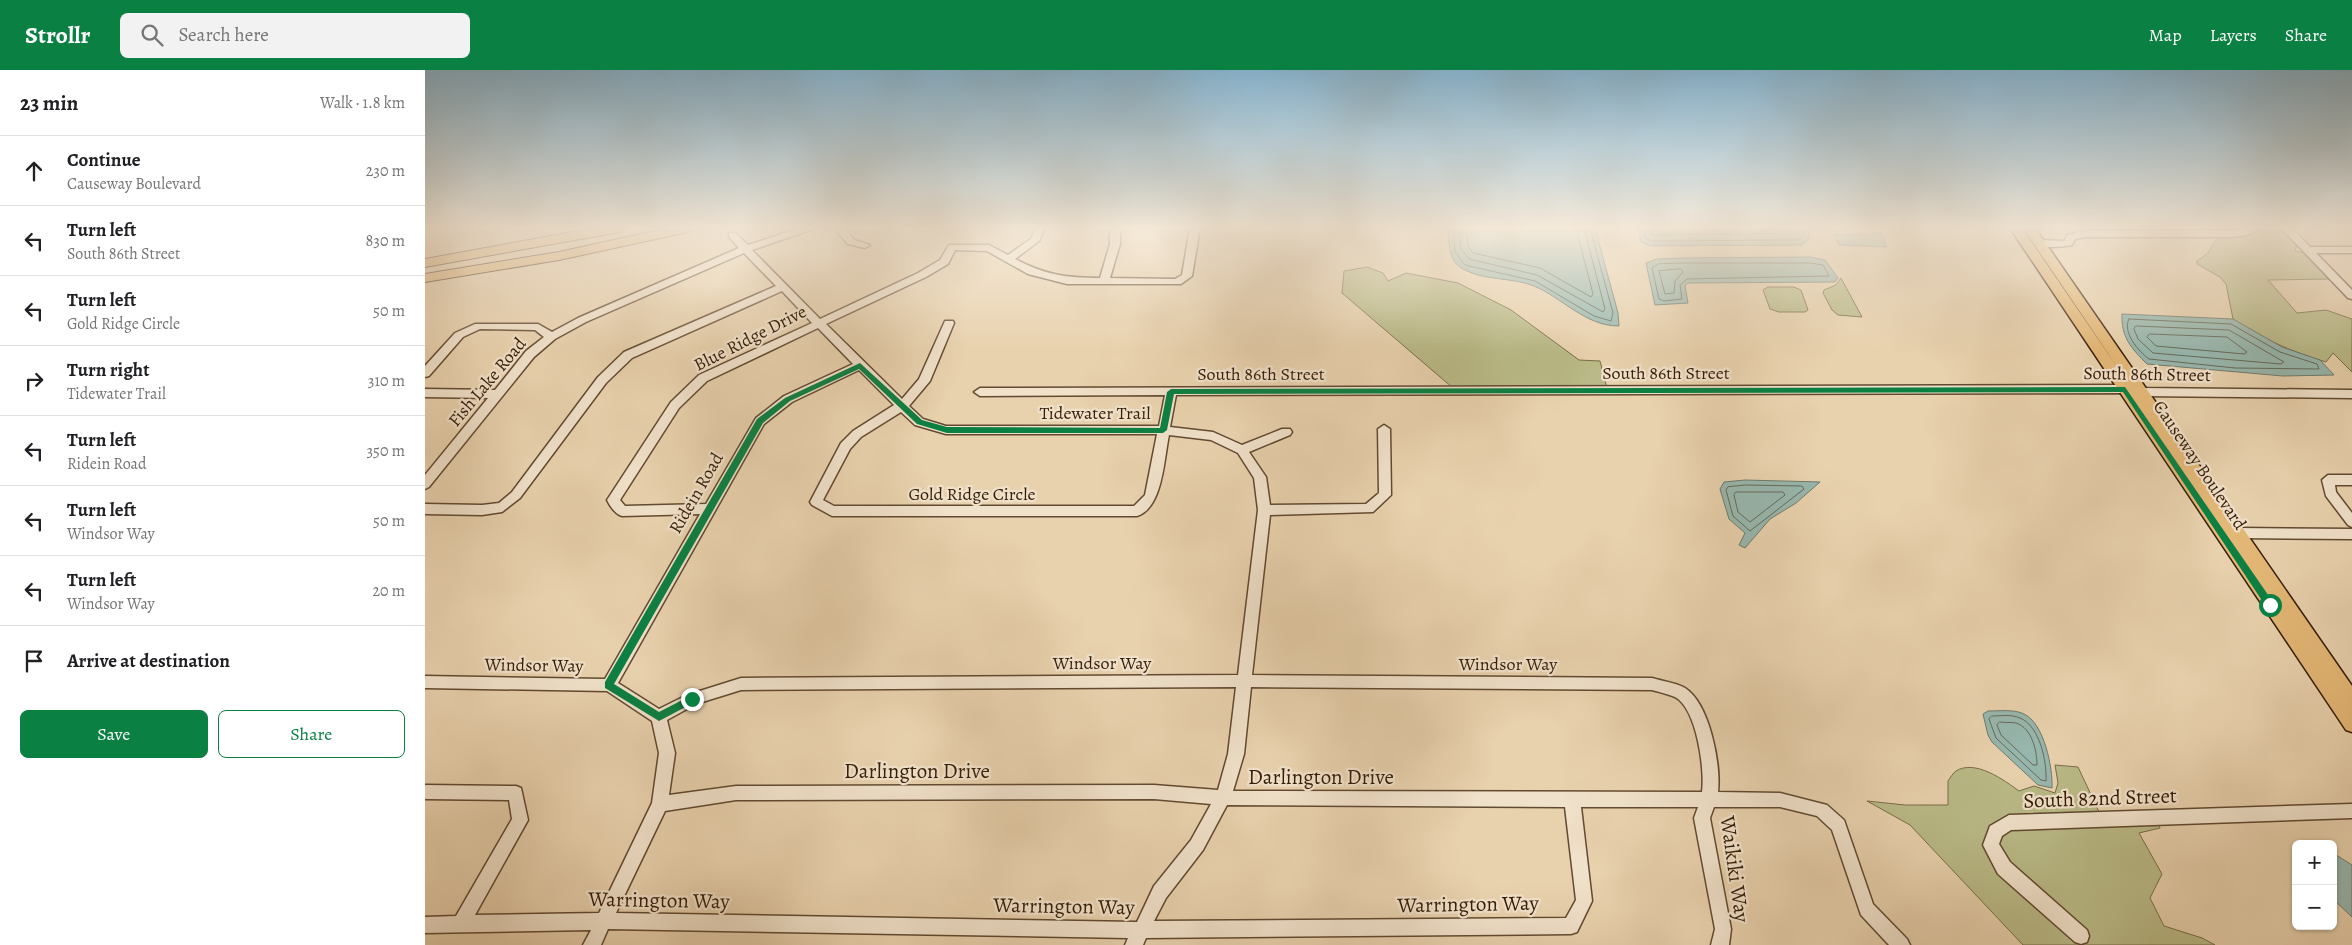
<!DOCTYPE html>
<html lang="en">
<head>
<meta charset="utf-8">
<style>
	body { margin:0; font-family:Alegreya,serif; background:#f2f2f2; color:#202124 }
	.controls { position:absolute; right:15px; bottom:15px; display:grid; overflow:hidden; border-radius:8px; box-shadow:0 1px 4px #0004 }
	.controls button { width:45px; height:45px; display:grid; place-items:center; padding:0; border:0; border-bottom:1px solid #e0e0e0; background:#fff; color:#202124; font:25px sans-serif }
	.stop { position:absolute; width:15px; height:15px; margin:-11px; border:4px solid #0b8043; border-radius:50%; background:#fff }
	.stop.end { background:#0b8043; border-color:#fff; box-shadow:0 1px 5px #0008 }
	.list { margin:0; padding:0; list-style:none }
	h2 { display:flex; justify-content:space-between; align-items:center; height:65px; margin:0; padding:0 20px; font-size:21px }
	h2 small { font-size:16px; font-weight:400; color:#757577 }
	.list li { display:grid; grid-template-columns:32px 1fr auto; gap:15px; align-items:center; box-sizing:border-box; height:70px; padding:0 20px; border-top:1px solid #e0e0e0 }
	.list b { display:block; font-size:19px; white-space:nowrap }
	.list p { margin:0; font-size:16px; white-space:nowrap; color:#757577 }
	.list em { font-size:16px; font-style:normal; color:#757577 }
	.actions { display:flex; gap:10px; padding:15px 20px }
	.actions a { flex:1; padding:11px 0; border:1px solid #0b8043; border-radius:8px; text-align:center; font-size:18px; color:#0b8043 }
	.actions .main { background:#0b8043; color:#fff }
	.icon { flex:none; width:28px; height:28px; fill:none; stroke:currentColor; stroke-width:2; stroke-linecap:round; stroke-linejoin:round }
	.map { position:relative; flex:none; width:1927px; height:875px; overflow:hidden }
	header { display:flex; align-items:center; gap:30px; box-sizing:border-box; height:70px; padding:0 25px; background:#0b8043; color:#fff }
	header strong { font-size:24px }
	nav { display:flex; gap:28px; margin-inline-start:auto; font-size:18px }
	.search { width:350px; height:45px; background:#f2f2f2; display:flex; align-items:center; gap:12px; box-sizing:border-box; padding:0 18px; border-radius:8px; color:#757577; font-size:19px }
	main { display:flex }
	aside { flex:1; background:#fff }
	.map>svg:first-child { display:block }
	.green { fill:#b9ba87; stroke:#786c47 }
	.water { fill:#97b7ae; stroke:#70796b }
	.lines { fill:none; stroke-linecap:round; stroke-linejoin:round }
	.shore { stroke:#666a5a; stroke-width:1 }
	.minor-casing { stroke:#624a30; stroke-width:3 }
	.major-casing { stroke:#361d07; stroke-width:3 }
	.highway-casing { stroke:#361d07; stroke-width:2 }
	.minor { fill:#f0e1ca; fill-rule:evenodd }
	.major { fill:#e4b876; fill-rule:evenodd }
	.highway { fill:#e4b876; fill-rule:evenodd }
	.route { fill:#0b8043 }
	.labels { text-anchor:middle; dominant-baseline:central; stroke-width:4.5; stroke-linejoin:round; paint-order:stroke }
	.street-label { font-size:18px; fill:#361d07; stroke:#f0e1ca }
	.near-street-label { font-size:21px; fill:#361d07; stroke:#f0e1ca }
</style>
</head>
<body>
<header>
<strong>Strollr</strong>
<div class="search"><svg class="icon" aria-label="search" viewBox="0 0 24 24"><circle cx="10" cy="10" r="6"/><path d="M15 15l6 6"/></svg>Search here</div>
<nav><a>Map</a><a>Layers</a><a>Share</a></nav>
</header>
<main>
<aside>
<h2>23 min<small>Walk · 1.8 km</small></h2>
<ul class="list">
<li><svg class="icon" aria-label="ahead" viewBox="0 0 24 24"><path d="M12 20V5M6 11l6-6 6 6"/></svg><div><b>Continue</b><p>Causeway Boulevard</p></div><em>230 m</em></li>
<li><svg class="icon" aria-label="left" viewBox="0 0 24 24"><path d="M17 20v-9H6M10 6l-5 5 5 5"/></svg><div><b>Turn left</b><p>South 86th Street</p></div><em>830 m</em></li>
<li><svg class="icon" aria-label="left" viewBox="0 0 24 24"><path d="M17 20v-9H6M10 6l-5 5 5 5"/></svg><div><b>Turn left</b><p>Gold Ridge Circle</p></div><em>50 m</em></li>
<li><svg class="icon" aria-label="right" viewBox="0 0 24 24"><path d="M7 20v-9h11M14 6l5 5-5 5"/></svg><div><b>Turn right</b><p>Tidewater Trail</p></div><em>310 m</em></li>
<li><svg class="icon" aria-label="left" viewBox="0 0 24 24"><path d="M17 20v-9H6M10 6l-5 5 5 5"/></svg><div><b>Turn left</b><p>Ridein Road</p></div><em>350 m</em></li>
<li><svg class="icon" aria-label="left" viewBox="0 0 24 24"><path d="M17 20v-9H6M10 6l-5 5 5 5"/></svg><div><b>Turn left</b><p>Windsor Way</p></div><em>50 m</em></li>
<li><svg class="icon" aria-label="left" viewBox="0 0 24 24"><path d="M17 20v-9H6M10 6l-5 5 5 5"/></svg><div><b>Turn left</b><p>Windsor Way</p></div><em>20 m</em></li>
<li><svg class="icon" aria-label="arrive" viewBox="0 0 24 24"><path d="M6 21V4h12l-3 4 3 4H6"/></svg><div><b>Arrive at destination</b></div></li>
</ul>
<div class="actions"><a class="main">Save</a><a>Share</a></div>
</aside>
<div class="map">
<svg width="1927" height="875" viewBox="0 0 1927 875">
	<rect width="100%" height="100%" fill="#e8d1ad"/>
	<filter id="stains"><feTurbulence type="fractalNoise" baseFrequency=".004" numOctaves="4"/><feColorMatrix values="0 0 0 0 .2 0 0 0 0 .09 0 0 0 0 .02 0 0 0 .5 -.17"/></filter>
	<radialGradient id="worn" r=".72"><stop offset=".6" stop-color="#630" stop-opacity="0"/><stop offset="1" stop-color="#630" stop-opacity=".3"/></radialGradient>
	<path class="green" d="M1837,158H1857L1872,174L1870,181L1883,184L1907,209L1843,210L1872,243L1901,240L1927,249V302L1908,283L1901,292C1867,282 1838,269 1808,249L1801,214L1795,207L1772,194V191L1783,183L1793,166L1823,165Z
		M942,197L958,203L963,211L981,203L1033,213L1086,240L1154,290L1175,291L1182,318H1028L917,223L919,201Z
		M1416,208L1437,247L1413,245L1407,240L1398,223L1399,220L1411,215Z
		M1343,217H1369L1376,220L1383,240L1380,242H1354L1345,239L1338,220Z
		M1630,695L1653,697L1675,744L1581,748L1560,772L1614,838L1658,875L1665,868L1584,796L1574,776L1577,765L1588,759L1733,753L1735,758L1714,763L1737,804L1725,828L1739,856L1777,868L1790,875H1598L1485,755L1442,731L1480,735H1523V711C1525,708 1528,703 1531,701C1550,689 1579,710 1594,721L1609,716L1630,723L1633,713Z"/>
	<path class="water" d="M1023,158H1170L1193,243L1194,256C1160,256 1138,228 1109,216C1087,207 1059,211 1038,199C1023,191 1024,173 1023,158Z
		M1213,158H1384L1385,160L1383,170L1377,175L1225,176L1216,172Z
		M1456,163L1462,177L1414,175L1409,165Z
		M1385,187L1400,190L1413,208L1410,212L1263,213L1260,216L1263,233L1230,235L1221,193L1232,189L1259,188Z
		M1697,244L1808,249L1857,277L1895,290L1909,305L1858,306L1722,294C1706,278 1696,267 1697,244Z
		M1320,410L1395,412L1371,433L1345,449L1320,478L1314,475L1320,463L1304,449L1295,419L1299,412Z
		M1563,641C1574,641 1589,639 1599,644C1619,653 1628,698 1627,718L1613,715L1567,672L1563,665L1558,644Z
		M1908,783L1927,795V847L1908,829Z"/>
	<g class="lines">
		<path class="shore" d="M1028,158L1030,182L1040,195L1110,211L1169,246L1186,251L1188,243L1165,158
			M1034,158L1036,179L1044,189L1112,205L1178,242L1180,239L1159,158
			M1042,158L1043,176L1048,183L1115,198L1166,227L1168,224L1151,158
			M1218,158L1220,168L1226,171L1374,170L1378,167L1380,158
			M1224,158L1227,165L1371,163L1373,158
			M1259,193H1385L1398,195L1404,206L1262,209L1255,215L1257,229L1239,231L1234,229L1227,198L1233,194Z
			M1256,199L1258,202L1250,211L1249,223L1240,224L1234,201Z
			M1704,249L1806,254L1855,282L1892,294L1894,299L1810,298L1724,289C1713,281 1697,262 1704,249Z
			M1711,256L1804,260L1859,292L1856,294L1728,283L1713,269L1709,259Z
			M1725,264L1802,267L1822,282L1819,284L1731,276L1722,267Z
			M1321,415L1377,416L1379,419L1325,461L1308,446L1301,420L1303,417Z
			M1311,422H1358L1360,425L1325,452L1313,442L1309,425Z
			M1567,646C1576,646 1586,644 1595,648C1615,656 1622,692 1621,711L1616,710L1571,668L1564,649Z
			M1575,652C1580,653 1586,652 1591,653C1607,658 1612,681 1612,695H1608L1576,665L1572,655Z"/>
		<defs>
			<path id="minor" d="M375,158H391L327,180L395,249L493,203L515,190L524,175H564L583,185L607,168L610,158H620L614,171L590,189C620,205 642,208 675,208L685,174V158H695V174L685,208L750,209L757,205L765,158H775L767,206L756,214H642L603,204L562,181L530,180L523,194L501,207L401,254L477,329L494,309L520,251H528L529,253L505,311L484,336L498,349L521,356H734L740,325L555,326L549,322L555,318L1700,315L1717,318L1927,320V328L1717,326L1700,323L751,325L745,357L788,362L817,375L857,359H865L867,362L865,365L824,382L841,407L845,435L941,434L954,423L953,359L959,355L965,359L966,425L948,442L845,445L827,605L1227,608C1237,611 1252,613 1260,618C1285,634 1296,695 1293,722L1355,723L1402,735L1419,750L1448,834L1482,869L1485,875H1464L1436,845L1407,760L1392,746L1355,737H1289L1285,748L1306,859L1304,875H1286L1290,859L1269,748L1273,737H1156L1167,831L1152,862L1146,864L721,868L718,875H700L703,868L183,859L176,875H158L166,860L0,863V847L31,846L87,749L84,730L0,729V715L91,716L96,718L103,750L50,845L174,843L227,733L234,683L227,651L182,621L0,618V606L180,609L275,444L197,446C190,444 185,436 182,430L184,427L246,332L274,305L387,253L357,221L207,288L181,313L95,428L77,442L57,445L0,444V434L57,435L74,433L87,422L173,307L199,282L351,216L319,183L161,252L130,269L109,287L4,417L0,419V405L63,328L0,327V319L70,320L101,281L119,267L110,260L55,259L38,267L4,306L0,307V296L30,263L50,254H113L127,262L153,248L314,178L304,167V163H310L323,175ZM393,258L428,294L359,326L331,348L281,434L200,436L195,430L254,338L282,311ZM434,300L469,335L428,361L416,373L385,432L387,435L407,446H712C738,438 739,388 744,365L786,370L813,383L829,408L833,440L813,605L316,608L262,625L234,639L193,613L339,354L367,332ZM476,342L490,355L521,364H732L720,425L709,436H409L398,430L425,379L436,367ZM811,617L803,684L793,720L729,715L311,716L244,725L250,683L242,650L271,634L316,620ZM826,617L1227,620C1234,622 1243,624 1250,627C1272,639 1280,699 1277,722L808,721L819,684ZM729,729L786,734L766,770L729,816L712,852L191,843L240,741L311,730ZM802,735L1140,737L1151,830L1141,848L729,851L741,828L778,780Z
				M409,158H419L429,170L445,175L440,178L423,174Z
				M1822,158H1836L1823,165L1806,167H1660L1650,169L1647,175C1637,177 1618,179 1609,173L1614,170L1640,171L1642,165L1660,161H1806Z
				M1856,158H1867L1885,177H1927V183H1891L1927,220V229L1923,228Z
				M1903,405H1927V415H1910L1911,422L1927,443V457L1923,455L1901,426L1897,410Z
				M1813,458L1927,459V469L1813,468L1808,466L1807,463L1808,460Z
				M1927,734V748L1586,760L1577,766L1574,774L1585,792L1662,860L1664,866L1662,872L1656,874L1650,872L1573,804L1558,775L1565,756L1584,745Z"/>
			<path id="major" d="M1585,158H1597L1695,301L1598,158H1610L1927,616V662L1921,660Z"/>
			<path id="highway" d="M170,158H201L195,162L0,197V189Z
				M243,158H269L263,162L134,190L0,212V204L134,182Z"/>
		</defs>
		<use href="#minor" class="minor-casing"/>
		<use href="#major" class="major-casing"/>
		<use href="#highway" class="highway-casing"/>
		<use href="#minor" class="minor"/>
		<use href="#major" class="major"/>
		<use href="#highway" class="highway"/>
	</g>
	<linearGradient id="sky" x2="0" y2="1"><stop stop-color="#87b5d1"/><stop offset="0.56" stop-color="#f5eada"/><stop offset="1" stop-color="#f5eada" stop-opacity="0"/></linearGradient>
	<rect width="1927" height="281" fill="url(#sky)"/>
	<path class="route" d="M435,293L497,350L522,357L735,358L742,322L746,319L1700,317L1850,535L1845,539L1842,538L1698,322L749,324L742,360L738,363H522L492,354L434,299L365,331L338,353L189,614L234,642L267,625L270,626V632L234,651L180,618V612L332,349L360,328Z"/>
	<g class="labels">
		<g class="street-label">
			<text transform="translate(325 268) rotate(-27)">Blue Ridge Drive</text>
			<text x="1241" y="303">South 86th Street</text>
			<text x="836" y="304">South 86th Street</text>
			<text transform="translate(1722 304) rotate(1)">South 86th Street</text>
			<text transform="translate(62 312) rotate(-50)">Fish Lake Road</text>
			<text x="670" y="343">Tidewater Trail</text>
			<text transform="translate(1775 395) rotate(56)">Causeway Boulevard</text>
			<text transform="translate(271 423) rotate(-60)">Ridein Road</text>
			<text x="547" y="424">Gold Ridge Circle</text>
			<text x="677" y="593">Windsor Way</text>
			<text x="1083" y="594">Windsor Way</text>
			<text transform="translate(109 595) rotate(1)">Windsor Way</text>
		</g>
		<g class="near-street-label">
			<text x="492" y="701">Darlington Drive</text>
			<text x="896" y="707">Darlington Drive</text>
			<text transform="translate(1675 728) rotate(-2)">South 82nd Street</text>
			<text transform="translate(1310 799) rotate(82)">Waikiki Way</text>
			<text transform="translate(234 830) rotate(1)">Warrington Way</text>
			<text transform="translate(1043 834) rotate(-1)">Warrington Way</text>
			<text transform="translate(639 836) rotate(1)">Warrington Way</text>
		</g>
	</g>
	<rect width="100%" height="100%" filter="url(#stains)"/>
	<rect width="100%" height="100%" fill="url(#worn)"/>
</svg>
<div class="controls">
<button>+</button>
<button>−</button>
</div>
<div class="stop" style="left:1845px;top:535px"></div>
<div class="stop end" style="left:267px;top:629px"></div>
</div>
</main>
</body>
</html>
